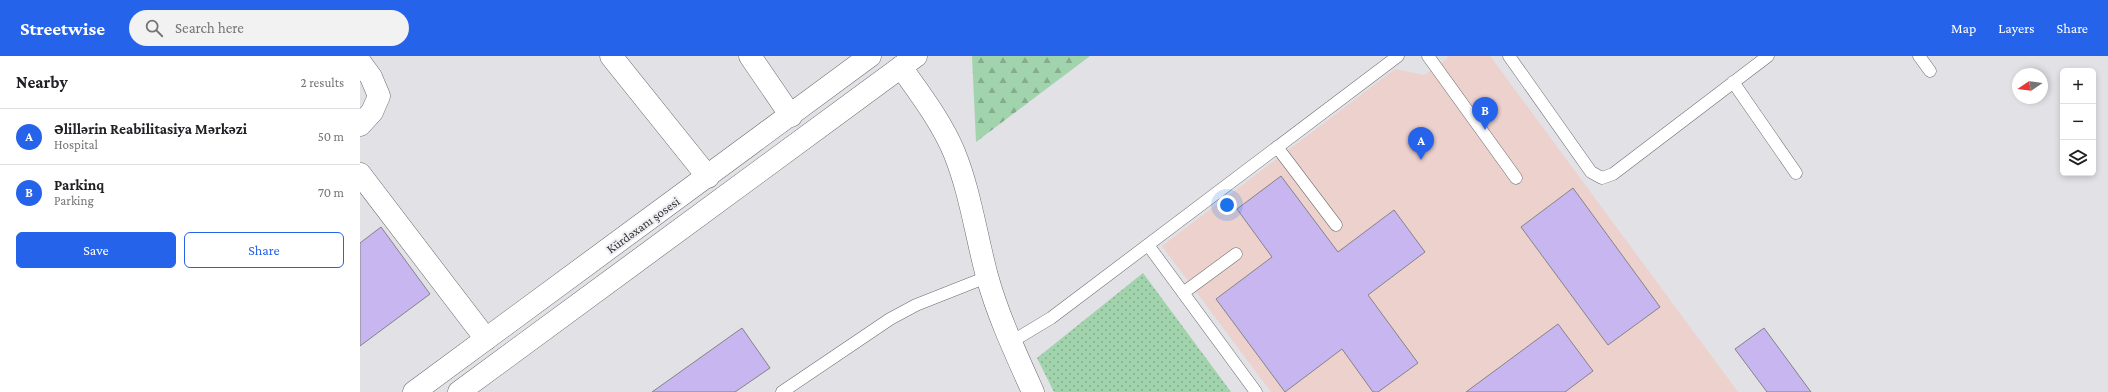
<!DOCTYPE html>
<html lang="en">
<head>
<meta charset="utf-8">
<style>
	body { margin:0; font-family:"Crimson Pro",serif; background:#f2f2f2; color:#202124 }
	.controls { position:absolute; right:12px; top:12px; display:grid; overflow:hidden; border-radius:6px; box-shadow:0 2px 6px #0003 }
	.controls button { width:36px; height:36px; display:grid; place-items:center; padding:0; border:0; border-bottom:1px solid #e0e0e0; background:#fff; color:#202124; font:20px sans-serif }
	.compass { position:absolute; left:1652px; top:12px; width:36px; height:36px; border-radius:50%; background:#fff; box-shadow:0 2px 6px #0003; rotate:257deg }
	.you { position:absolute; left:867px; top:149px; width:14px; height:14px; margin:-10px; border:3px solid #fff; border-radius:50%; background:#1a73e8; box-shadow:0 0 0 6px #1a73e833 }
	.badge { display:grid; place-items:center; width:26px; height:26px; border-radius:50%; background:#2563eb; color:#fff; font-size:13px; font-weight:700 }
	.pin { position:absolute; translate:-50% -33px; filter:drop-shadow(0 1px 2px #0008) }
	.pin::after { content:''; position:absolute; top:21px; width:14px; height:12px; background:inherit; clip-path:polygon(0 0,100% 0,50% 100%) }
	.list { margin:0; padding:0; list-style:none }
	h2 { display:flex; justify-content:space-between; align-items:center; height:52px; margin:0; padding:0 16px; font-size:17px }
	h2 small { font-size:13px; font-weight:400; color:#757577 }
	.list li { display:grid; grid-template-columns:26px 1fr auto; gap:12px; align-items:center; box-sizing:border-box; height:56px; padding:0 16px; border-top:1px solid #e0e0e0 }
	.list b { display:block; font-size:15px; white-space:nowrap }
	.list p { margin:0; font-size:13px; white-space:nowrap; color:#757577 }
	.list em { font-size:13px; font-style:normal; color:#757577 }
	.actions { display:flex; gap:8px; padding:12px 16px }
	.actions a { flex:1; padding:9px 0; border:1px solid #2563eb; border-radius:6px; text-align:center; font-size:14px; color:#2563eb }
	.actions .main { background:#2563eb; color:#fff }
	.icon { flex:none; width:22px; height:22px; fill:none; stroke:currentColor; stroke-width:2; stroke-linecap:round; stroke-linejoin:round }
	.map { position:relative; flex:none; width:1748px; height:336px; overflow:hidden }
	header { display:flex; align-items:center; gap:24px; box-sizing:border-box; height:56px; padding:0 20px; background:#2563eb; color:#fff }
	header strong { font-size:19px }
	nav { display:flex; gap:22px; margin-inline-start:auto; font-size:14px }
	.search { width:280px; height:36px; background:#f2f2f2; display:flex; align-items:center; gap:10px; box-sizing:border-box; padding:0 14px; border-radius:22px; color:#757577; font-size:15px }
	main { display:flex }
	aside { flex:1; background:#fff }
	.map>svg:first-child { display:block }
	.medical { fill:#ecd1cd }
	.grass { fill:url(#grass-dots) }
	.forest { fill:url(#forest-firs) }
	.building { fill:#c8b6f0; stroke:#848386 }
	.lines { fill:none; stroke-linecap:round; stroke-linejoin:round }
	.service-casing { stroke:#6c6b6e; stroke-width:13 }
	.minor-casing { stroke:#6c6b6e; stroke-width:23 }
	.primary-casing { stroke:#6c6b6e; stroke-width:23 }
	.service { stroke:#fff; stroke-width:12 }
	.minor { stroke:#fff; stroke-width:22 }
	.primary { stroke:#fff; stroke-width:22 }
	.labels { text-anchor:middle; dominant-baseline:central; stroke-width:4; stroke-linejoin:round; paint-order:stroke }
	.street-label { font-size:13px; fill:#333334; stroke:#efeef2 }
</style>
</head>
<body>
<header>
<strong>Streetwise</strong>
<div class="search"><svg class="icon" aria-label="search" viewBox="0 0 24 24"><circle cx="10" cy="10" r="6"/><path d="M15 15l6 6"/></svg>Search here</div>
<nav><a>Map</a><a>Layers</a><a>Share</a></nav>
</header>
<main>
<aside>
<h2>Nearby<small>2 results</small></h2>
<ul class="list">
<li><span class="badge">A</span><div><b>Əlillərin Reabilitasiya Mərkəzi</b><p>Hospital</p></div><em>50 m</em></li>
<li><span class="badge">B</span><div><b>Parkinq</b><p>Parking</p></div><em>70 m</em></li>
</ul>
<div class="actions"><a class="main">Save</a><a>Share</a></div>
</aside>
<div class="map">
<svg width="1748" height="336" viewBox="0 0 1748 336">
	<defs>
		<pattern id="grass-dots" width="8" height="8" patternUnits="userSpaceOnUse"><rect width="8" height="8" fill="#a1d3ac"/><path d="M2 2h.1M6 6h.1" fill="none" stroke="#84ac8d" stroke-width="1.8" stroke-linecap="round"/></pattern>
		<pattern id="forest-firs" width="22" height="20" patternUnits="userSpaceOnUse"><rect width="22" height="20" fill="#a1d3ac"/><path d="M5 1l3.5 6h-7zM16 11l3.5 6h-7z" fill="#84ac8d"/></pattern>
	</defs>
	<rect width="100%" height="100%" fill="#e2e1e5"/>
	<path class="medical" d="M1088,0H1130L1378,336H911L802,190L1035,13L1064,19L1087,3Z"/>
	<path class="grass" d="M783,217L871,336H694L677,302Z"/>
	<path class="forest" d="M612,0H730L616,86Z"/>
	<path class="building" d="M921,120L978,196L1034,154L1065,196L1008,239L1058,307L1018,336H1013L982,293L925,336L856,243L912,201L877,153Z
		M1213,132L1300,251L1248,289L1161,171Z
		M21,171L70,238L0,290V187Z
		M1198,268L1233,315L1205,336H1106Z
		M382,272L410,312L375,336H292Z
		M1404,272L1451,336H1407L1375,293Z"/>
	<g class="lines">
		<defs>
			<path id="service" d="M1068,0L1156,122
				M1149,0L1231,116L1242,122L1253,118L1408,0
				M1559,0L1570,15
				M1373,26L1436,117
				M917,91L976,169
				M788,189L896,336
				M823,237L876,198
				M651,286L691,262L1038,0
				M422,336L530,263L556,249L627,221"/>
			<path id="minor" d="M251,0L348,121
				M390,0L431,60
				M0,6L11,21L19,40L12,56L0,69
				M541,11C560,38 581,65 594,96C610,135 616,179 627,220C638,260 656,298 673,336
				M0,118L126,283"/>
			<path id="primary" d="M54,336L510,0
				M99,336L556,0"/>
		</defs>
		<use href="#service" class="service-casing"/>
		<use href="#minor" class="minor-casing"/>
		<use href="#primary" class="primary-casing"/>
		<use href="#service" class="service"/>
		<use href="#minor" class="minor"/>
		<use href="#primary" class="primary"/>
	</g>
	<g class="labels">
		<g class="street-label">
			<text transform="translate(283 169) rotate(-36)">Kürdəxanı şosesi</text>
		</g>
	</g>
</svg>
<div class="controls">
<button>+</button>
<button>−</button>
<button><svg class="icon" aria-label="layers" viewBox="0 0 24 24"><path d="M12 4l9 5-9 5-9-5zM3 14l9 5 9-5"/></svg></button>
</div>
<svg class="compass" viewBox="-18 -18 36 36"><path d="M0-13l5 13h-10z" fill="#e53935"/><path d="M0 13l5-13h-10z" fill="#757577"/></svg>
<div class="you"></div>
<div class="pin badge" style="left:1061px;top:104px">A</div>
<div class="pin badge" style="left:1125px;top:74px">B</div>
</div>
</main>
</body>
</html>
